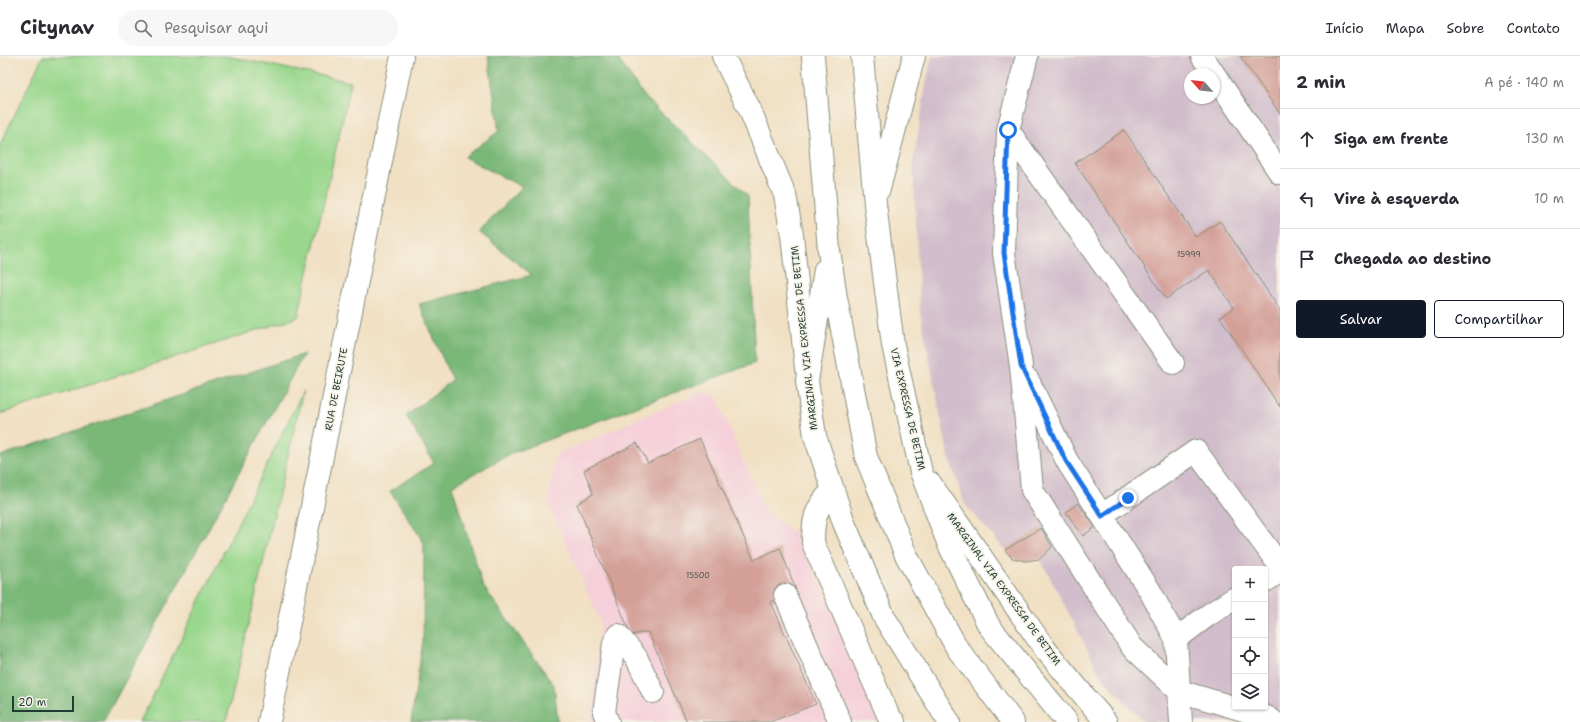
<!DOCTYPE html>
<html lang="pt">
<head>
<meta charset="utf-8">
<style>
	body { margin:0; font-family:"Shantell Sans",sans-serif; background:#f7f7f7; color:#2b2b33 }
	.controls { position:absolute; right:12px; bottom:12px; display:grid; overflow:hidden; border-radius:4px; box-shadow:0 1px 3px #0004 }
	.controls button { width:36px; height:36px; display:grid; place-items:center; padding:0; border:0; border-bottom:1px solid #e1e1e2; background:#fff; color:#2b2b33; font:20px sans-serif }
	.compass { position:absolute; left:1184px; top:12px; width:36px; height:36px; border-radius:50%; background:#fff; box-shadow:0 1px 3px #0004; rotate:297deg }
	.scale { position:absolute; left:12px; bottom:10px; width:62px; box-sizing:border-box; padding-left:4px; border:2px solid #1f3d34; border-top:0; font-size:11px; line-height:14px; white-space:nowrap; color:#1f3d34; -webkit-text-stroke:3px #f7f3e8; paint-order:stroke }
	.stop { position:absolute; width:12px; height:12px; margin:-9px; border:3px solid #1a73e8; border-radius:50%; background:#fff }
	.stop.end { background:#1a73e8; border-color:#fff; box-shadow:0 1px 4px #0008 }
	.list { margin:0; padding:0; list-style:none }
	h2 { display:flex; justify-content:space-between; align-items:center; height:52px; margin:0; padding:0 16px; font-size:17px }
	h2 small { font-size:13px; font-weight:400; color:#7c7c81 }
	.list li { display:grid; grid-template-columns:26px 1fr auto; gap:12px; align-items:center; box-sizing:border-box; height:60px; padding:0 16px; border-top:1px solid #e1e1e2 }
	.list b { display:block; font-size:15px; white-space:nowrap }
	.list em { font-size:13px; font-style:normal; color:#7c7c81 }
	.actions { display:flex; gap:8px; padding:12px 16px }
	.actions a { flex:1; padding:9px 0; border:1px solid #111827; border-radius:4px; text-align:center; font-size:14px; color:#111827 }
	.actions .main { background:#111827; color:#fff }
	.icon { flex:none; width:22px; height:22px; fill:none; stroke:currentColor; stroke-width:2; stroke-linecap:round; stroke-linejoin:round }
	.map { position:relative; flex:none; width:1280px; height:666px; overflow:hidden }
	header { display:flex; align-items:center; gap:24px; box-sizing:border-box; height:56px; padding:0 20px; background:#fff; border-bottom:1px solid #e1e1e2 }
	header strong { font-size:19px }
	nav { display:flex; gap:22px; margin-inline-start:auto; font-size:14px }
	.search { width:280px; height:36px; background:#f7f7f7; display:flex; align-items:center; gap:10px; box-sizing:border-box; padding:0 14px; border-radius:22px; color:#7c7c81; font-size:15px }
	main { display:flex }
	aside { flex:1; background:#fff }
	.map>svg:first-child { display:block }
	.built { fill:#f5cfd9 }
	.industrial { fill:#d1bdcb; fill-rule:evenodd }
	.green { fill:#99d78c; stroke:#5c8a60 }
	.forest { fill:#7ab878; stroke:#4c7a56 }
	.building { fill:#d39f97 }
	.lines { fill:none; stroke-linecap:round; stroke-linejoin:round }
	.minor-casing { stroke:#888e7c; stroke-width:24 }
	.major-casing { stroke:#888e7c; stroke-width:24 }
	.highway-casing { stroke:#888e7c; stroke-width:24 }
	.minor { stroke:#fff; stroke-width:22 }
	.major { stroke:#fff; stroke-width:22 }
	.highway { stroke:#fff; stroke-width:22 }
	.route { stroke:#1a73e8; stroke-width:5 }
	.labels { text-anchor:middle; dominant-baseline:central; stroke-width:3.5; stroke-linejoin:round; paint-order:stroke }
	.number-label { font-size:8px; fill:#4c564d }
	.street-label { font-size:10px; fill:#1f3d34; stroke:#f7f3e8 }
</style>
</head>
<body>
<header>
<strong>Citynav</strong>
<div class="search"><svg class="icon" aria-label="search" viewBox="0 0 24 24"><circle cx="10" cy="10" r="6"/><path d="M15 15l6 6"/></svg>Pesquisar aqui</div>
<nav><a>Início</a><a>Mapa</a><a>Sobre</a><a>Contato</a></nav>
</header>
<main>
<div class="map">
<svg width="1280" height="666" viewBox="0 0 1280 666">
	<rect width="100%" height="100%" fill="#f7f3e8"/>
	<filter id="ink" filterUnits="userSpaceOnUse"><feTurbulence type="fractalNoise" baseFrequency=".025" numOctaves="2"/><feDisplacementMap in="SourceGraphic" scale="8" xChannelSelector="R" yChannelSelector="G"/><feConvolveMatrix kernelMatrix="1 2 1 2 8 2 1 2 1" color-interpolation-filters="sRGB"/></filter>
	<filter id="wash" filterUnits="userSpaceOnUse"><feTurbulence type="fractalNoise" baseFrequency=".012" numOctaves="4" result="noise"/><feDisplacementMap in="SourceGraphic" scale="16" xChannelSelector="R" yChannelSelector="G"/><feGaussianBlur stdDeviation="0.9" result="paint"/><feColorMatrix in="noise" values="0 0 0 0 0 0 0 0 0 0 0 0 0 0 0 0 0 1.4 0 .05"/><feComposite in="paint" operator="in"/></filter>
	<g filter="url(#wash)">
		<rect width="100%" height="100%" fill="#f1e0c3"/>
		<path class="built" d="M702,336L715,338L765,456L794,476L892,666H591L600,565L548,447L555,399Z"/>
		<path class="industrial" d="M932,0H1280V666H1144L1101,620L1047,515L1040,503L1025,505L1012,502L964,447L948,398L920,256L913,107L926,28ZM1190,18H1214V42H1190ZM1235,513H1265V651H1235Z"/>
		<path class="green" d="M43,0H227L351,26L298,261L0,358V89Z
			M303,335L226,666H140Z"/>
		<path class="forest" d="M488,0H616L645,41L748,140L755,307L512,397L452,430L483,530L554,629L558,665V666H411L423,584L424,487L390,435L434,407L406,360L452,324L419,248L532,219L479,176L522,131L464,101L499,75Z
			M304,298L103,666H0V400Z"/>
		<g id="blocks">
			<path class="building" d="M1240,0H1280V58Z
				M1124,74L1196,181L1220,165L1280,254V351L1220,261L1234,252L1209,214L1166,243L1075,107Z
				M700,383L754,504L780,492L796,534L771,546L816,648L770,666H687L648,576L631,579L577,448L593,438L584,414L637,387L648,407Z
				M1078,447L1095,471L1083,480L1066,456Z
				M1041,472L1052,491L1040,503L1025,505L1012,502L1005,494Z"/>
		</g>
	</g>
	<g filter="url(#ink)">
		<use href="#blocks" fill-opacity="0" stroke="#888e7c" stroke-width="1"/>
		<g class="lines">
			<defs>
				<path id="minor" d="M723,0L750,54L785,139L792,179L806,312
					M1027,0L1008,74L1004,197L1021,310L1032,434L1132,591L1179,635L1267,661L1274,666
					M1202,0L1214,18
					M1214,18L1280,117
					M1008,74L1173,307
					M1028,324L1067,405L1150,535L1176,583L1181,666
					M833,434C815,452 813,463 813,487L889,661L894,666
					M1102,459L1196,395L1280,510
					M1265,525L1280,516
					M785,539L840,666
					M1176,583L1207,560L1235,542
					M269,666L402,0
					M608,666L604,656L614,587L618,579L636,601L653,636"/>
				<path id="major" d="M807,325L815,380L844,467L884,561L949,666
					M930,427L1045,593L1106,666"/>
				<path id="highway" d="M813,0L829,194L836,242L866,401L906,499L957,592L1013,666
					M862,0L875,148L893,289L921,416L949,489L989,570L1067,666
					M879,133L914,0
					M807,325L825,214"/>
			</defs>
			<use href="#minor" class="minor-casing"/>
			<use href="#major" class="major-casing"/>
			<use href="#highway" class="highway-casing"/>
			<use href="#minor" class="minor"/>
			<use href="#major" class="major"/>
			<use href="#highway" class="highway"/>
		</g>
	</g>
	<g class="lines" filter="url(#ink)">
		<path class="route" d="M1008,74L1004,197L1021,310L1066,405L1102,460L1128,442"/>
	</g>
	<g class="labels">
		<g class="number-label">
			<text x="1189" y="198">15999</text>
			<text x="698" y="519">15500</text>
		</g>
		<g class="street-label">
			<text transform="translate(804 282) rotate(-96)">MARGINAL VIA EXPRESSA DE BETIM</text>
			<text transform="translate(336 333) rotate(-79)">RUA DE BEIRUTE</text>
			<text transform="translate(908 353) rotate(77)">VIA EXPRESSA DE BETIM</text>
			<text transform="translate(1004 533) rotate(54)">MARGINAL VIA EXPRESSA DE BETIM</text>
		</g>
	</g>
</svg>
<div class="controls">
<button>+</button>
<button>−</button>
<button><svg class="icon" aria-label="locate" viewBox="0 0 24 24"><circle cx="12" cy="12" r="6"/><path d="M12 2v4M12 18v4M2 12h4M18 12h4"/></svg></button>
<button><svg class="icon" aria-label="layers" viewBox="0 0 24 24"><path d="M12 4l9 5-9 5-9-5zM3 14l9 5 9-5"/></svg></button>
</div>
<svg class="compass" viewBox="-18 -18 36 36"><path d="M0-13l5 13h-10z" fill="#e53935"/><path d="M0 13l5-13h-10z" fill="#7c7c81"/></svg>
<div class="scale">20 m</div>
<div class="stop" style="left:1008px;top:74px"></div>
<div class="stop end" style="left:1128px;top:442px"></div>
</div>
<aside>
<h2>2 min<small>A pé · 140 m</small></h2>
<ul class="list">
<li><svg class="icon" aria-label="ahead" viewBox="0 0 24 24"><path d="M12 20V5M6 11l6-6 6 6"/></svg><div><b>Siga em frente</b></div><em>130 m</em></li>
<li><svg class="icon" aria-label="left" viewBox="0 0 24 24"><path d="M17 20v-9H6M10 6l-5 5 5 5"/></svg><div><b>Vire à esquerda</b></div><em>10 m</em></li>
<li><svg class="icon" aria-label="arrive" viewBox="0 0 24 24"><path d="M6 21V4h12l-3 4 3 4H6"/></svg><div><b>Chegada ao destino</b></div></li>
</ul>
<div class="actions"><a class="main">Salvar</a><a>Compartilhar</a></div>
</aside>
</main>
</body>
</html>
